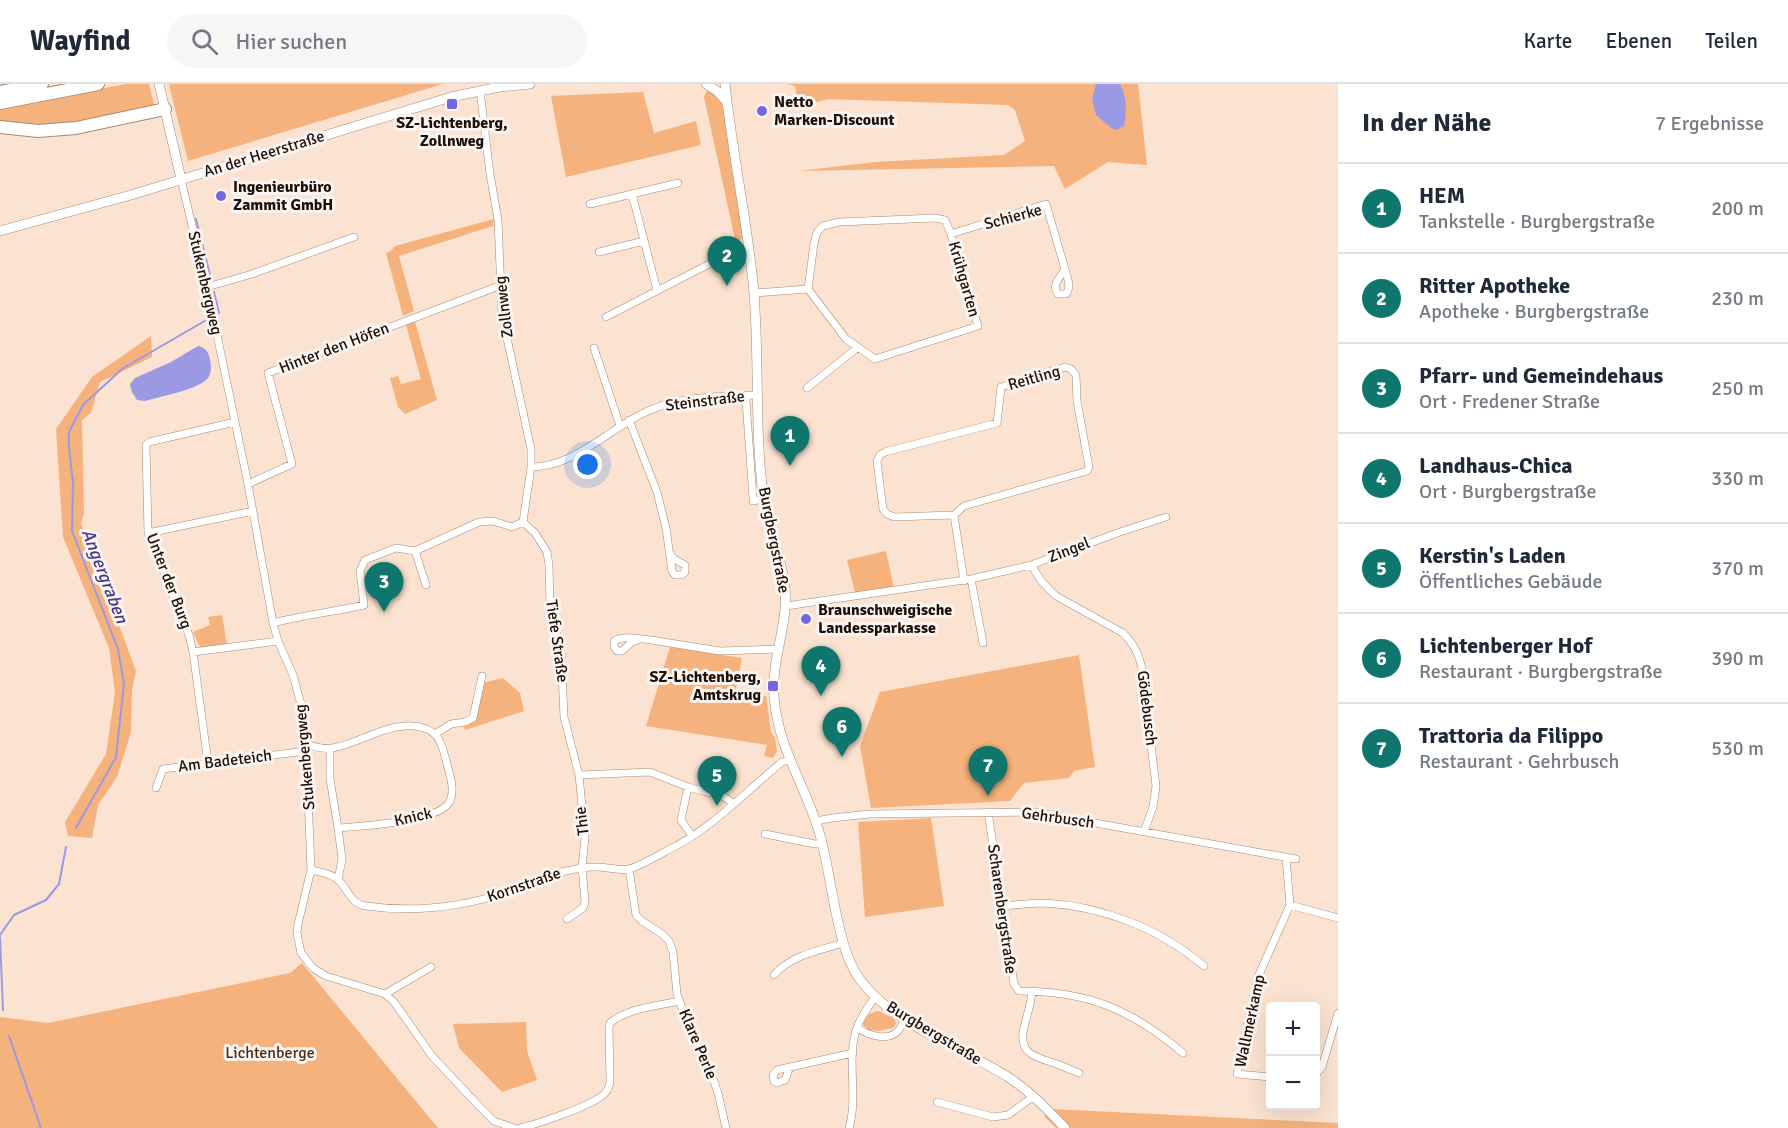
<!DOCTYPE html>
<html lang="de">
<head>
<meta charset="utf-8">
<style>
	body { margin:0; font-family:Signika,sans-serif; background:#f6f6f7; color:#1f2937 }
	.controls { position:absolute; right:18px; bottom:18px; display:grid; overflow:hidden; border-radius:6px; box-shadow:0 6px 24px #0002 }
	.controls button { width:54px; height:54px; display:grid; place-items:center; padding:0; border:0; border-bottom:2px solid #e0e1e3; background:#fff; color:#1f2937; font:30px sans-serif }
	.you { position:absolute; left:588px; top:381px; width:21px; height:21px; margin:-15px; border:4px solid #fff; border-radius:50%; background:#1a73e8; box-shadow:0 0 0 9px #1a73e833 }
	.badge { display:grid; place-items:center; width:39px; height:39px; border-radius:50%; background:#0f766e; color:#fff; font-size:20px; font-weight:700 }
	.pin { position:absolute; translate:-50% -50px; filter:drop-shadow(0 2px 3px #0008) }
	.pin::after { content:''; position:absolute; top:32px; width:21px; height:18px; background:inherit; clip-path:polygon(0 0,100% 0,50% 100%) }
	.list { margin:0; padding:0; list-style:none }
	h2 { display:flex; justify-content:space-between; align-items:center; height:78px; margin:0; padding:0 24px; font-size:26px }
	h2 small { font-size:20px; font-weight:400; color:#747a83 }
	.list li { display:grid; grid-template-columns:39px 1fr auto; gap:18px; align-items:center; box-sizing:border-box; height:90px; padding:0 24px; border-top:2px solid #e0e1e3 }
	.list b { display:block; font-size:22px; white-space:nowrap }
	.list p { margin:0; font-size:20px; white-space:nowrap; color:#747a83 }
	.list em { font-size:20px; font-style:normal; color:#747a83 }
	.icon { flex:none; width:33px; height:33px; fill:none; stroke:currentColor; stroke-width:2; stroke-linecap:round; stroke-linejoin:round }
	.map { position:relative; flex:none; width:1338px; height:1044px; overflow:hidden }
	header { display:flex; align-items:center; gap:36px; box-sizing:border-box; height:84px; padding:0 30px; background:#fff; border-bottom:2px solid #e0e1e3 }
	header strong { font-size:28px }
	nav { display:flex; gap:33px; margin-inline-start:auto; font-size:21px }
	.search { width:420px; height:54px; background:#f6f6f7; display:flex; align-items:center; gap:15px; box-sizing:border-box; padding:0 21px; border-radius:33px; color:#747a83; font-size:22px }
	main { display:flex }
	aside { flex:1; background:#fff }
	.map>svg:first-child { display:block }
	.green { fill:#f5b27c }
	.water { fill:#9b99e4 }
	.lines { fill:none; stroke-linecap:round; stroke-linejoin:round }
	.stream { stroke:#9b99e4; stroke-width:2 }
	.minor-casing { stroke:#a68a74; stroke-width:8 }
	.tertiary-casing { stroke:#a68a74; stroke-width:10 }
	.motorway-casing { stroke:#a68a74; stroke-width:14 }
	.minor { stroke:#fff; stroke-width:7 }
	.tertiary { stroke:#fff; stroke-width:9 }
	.motorway { stroke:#fff; stroke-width:12 }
	.poi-dot { fill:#7467e2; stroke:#fbf4f0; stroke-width:2 }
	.labels { text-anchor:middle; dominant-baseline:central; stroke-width:6; stroke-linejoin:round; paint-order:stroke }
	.poi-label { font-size:16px; font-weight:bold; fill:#1c1109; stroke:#fbf4f0; text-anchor:start }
	.street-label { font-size:16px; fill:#1c1109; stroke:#fbf4f0 }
	.park-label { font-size:16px; fill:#492c14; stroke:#fbf4f0 }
	.water-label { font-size:18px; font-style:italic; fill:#443990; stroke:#fbf4f0 }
</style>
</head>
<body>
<header>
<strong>Wayfind</strong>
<div class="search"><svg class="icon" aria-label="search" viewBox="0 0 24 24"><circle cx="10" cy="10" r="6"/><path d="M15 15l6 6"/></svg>Hier suchen</div>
<nav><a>Karte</a><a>Ebenen</a><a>Teilen</a></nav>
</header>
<main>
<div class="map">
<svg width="1338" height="1044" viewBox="0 0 1338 1044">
	<rect width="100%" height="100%" fill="#fce3d1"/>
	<path class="green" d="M126,0H149L154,21L91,36L56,41L0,38V24Z
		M173,0H443L188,77L169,1Z
		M787,0H1138L1147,81L1108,78L1065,105L1054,82L799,87L875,78L1004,71L1025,57L1015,26L1008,21L828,15L798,23L795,2Z
		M709,2H719L745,151L736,160L704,13Z
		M643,8L654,49L696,37L701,61L566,93L551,12Z
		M494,135L493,142L399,172L414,227L403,232L386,169L391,167L395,162Z
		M415,238L437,316L405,330L398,323L390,294L398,292L401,300L421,295L406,241Z
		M151,252L152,273L100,298L91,329L82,336L84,430L81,439L136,587L132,606L131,648L117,693L98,721L92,754L68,752L65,738L106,670L115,608L109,564L63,453L56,345L92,293Z
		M886,467L894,504L855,509L847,476Z
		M222,531L227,561L200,563L193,548L210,541L208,533Z
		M670,563L742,574L734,614L766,612L771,648L775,654L777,667L773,674L764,672L767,661L646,642Z
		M1079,571L1095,683L1074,687L1069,694L1024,699L1010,717L871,724L860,662L880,608Z
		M503,594L520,609L524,627L465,646L463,641C483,634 479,617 482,599Z
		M931,734L944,822L865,833L858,738Z
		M302,879L438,1044H0V933L48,939L290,889Z
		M879,927L895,935L896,940L893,944L878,947L868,946L863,940C866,932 870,928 879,927Z
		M526,938L527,967L537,996L502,1008L459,964L453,940Z
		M1051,1025L1338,1039V1044H1056L1044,1032Z"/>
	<path class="water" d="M1096,0H1120C1127,14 1127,27 1124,42L1117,46L1111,44L1096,31L1092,15Z
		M198,262C206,264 208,267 210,275C211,281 212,288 208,294C200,305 159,313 145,317L137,316L132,308L130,300L135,294L171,278Z"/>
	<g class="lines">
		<path class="stream" d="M196,135L211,195
			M214,208L219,229
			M76,744L116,673L124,600L118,565L72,447L73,400L69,363V348L83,321L122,285L208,235
			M0,851L14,831L46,816L59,800L66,763
			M0,853L3,926
			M9,952L41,1044"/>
		<defs>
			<path id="minor" d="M480,6L490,90L498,136L502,231L531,365V383L523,438
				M181,95L211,222L248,400L273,539L278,557L293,591L305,635L311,786L298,840L297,849L301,869L313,884L326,892L385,910L394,918L432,972L477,1020L494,1037L514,1044
				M632,110L657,206
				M590,120L678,99
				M951,150L1046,120L1065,185C1060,194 1051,201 1058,210H1066C1072,202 1067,194 1065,185
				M599,168L644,157
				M207,203L252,190L354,153
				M754,209L808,205L846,255L875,275L978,242L951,150L945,136L935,134L839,138L823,142L817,148L814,160L808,205
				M606,233L721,174L750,168
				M594,264L620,342
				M1065,283L1071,285L1076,291L1077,317L1089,383L1087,387L964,422L954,431L894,433L887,430L883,425L877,377L880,371L885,368L997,339L1001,303Z
				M807,304L857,264
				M747,311L746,317L753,414V417L764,415
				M629,336L657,408L666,444L672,487L675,491H682L685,488V481L674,475L669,468
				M235,338L149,358L146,361L148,449L189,551L193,568L278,557
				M531,383C576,383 610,343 650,326C683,312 723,312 759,311
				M248,400L292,380L268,289L499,202
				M954,431L964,497
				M523,438L535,449L547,468L549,481L550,523L561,566L564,633L579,691L585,754L582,783L585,818L583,824L567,835
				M148,449L253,427
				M415,467L426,501
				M1031,481L1042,498L1056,512L1123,549C1134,560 1139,570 1142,585L1156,702L1153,723L1144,748
				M971,495L983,559
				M786,522L971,495L1031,481L1120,448L1166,433
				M273,539C303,531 333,528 364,521L360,487L365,476L396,464L415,467L479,438L493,437L512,443L523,438
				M640,555L632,558L622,567H617L614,563V557C624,551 640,555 651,556L720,567L779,565
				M193,568L208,679
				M435,650L451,640L465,638L473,634L482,592
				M305,660C313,662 324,666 332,664C363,659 392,634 424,644C440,649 442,662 446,676C449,689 457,708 448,720C434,738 361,742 338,744L342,775L338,796
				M330,665V695L338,744
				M579,691L650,688L688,703L723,712L734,720
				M688,703L681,736L692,752
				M156,704L163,685L306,667
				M988,728L1014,900L1019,907C1087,907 1131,925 1183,969
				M816,737L832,734L869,730L1034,728L1296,775
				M765,750L815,760H823
				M629,785L636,831L642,837L662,850L669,857L673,868L677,910L690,946L711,989L718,1009L726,1044
				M311,786C320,788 330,789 337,795C348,804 350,820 366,822C415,829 467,822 514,806C529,800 541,792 557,789C570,786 583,782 597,783C607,783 620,787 629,785C637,783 658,772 666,767C711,746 744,709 782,678L789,676
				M1290,821L1338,834
				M1002,822C1016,821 1030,819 1044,819C1102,822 1159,844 1204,882
				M774,891C791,871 819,867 843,859
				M1032,907C1031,923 1025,935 1023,949C1020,972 1040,974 1057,980C1064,983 1072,986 1079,989
				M385,910L431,883
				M857,943C866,951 888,958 898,947C901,944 903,939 905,934
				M790,983L785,996L777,999L774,997L773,991L777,986L853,969
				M1316,990L1322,983L1338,929
				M1270,993L1237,990L1257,895L1290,821L1286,773
				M937,1018L993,1033L1008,1031L1034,1012
				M520,1044C537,1040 595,1021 605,1009C609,1005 610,1001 610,996L609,944L610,939C627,924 658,922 679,917
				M849,1044C859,1011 845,973 858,941C862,931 869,922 875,913"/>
			<path id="tertiary" d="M159,0L181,95
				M706,0L717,7L727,18
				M725,0C732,66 746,132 753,198C760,267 754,341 763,410C767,439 779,467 784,496C791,536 771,572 774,612C778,666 806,701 820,751C832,792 836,865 861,897C896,942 961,963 1008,993C1030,1007 1047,1025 1065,1044
				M0,147L131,111L451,13L499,3L530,0"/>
			<path id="motorway" d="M0,8L42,0
				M0,19L98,0
				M0,43L38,47L76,44L165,25"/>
		</defs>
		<use href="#minor" class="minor-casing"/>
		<use href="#tertiary" class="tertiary-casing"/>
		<use href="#motorway" class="motorway-casing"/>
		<use href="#minor" class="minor"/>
		<use href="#tertiary" class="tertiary"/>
		<use href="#motorway" class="motorway"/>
	</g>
	<g class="poi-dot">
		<rect x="446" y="14" width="12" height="12" rx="3"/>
		<circle cx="762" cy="27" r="6"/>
		<circle cx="221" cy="112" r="6"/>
		<circle cx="806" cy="535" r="6"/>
		<rect x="767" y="596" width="12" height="12" rx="3"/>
	</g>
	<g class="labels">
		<g class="poi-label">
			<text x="774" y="18">Netto<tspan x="774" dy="18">Marken-Discount</tspan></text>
			<text x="452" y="39" text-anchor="middle">SZ-Lichtenberg,<tspan x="452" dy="18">Zollnweg</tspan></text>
			<text x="233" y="103">Ingenieurbüro<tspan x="233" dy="18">Zammit GmbH</tspan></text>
			<text x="818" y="526">Braunschweigische<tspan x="818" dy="18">Landessparkasse</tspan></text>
			<text x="761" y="593" text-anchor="end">SZ-Lichtenberg,<tspan x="761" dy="18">Amtskrug</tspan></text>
		</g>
		<g class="street-label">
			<text transform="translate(264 70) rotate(-17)">An der Heerstraße</text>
			<text transform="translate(1013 133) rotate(-15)">Schierke</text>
			<text transform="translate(964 195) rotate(74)">Krühgarten</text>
			<text transform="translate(205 199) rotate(77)">Stukenbergweg</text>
			<text transform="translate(504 223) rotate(-97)">Zollnweg</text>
			<text transform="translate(334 264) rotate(-21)">Hinter den Höfen</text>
			<text transform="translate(1034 294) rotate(-16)">Reitling</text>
			<text transform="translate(705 317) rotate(-7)">Steinstraße</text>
			<text transform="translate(774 456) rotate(79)">Burgbergstraße</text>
			<text transform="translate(1069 466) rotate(-21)">Zingel</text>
			<text transform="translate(169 497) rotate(69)">Unter der Burg</text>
			<text transform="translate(557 557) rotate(82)">Tiefe Straße</text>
			<text transform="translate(1147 624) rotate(83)">Gödebusch</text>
			<text transform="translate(305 673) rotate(-95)">Stukenbergweg</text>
			<text transform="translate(225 677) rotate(-7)">Am Badeteich</text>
			<text transform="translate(413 733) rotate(-13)">Knick</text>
			<text transform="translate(1058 734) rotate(8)">Gehrbusch</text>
			<text transform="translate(582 737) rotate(-97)">Thie</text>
			<text transform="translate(524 801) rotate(-19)">Kornstraße</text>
			<text transform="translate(1002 825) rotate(82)">Scharenbergstraße</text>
			<text transform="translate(1250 937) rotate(-78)">Wallmerkamp</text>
			<text transform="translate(934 949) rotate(31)">Burgbergstraße</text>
			<text transform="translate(698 960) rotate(67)">Klare Perle</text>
		</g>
		<g class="park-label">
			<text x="270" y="969">Lichtenberge</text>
		</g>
		<g class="water-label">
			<text transform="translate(105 492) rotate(69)">Angergraben</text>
		</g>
	</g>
</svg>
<div class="controls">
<button>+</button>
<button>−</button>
</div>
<div class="you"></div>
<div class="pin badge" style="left:790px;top:382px">1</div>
<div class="pin badge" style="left:727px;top:202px">2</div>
<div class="pin badge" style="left:384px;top:528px">3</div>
<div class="pin badge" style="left:821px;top:612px">4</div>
<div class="pin badge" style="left:717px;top:722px">5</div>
<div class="pin badge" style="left:842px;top:673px">6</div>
<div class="pin badge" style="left:988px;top:712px">7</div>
</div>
<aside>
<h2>In der Nähe<small>7 Ergebnisse</small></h2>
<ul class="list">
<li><span class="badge">1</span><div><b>HEM</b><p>Tankstelle · Burgbergstraße</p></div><em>200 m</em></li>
<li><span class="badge">2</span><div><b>Ritter Apotheke</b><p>Apotheke · Burgbergstraße</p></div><em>230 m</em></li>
<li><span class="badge">3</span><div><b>Pfarr- und Gemeindehaus</b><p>Ort · Fredener Straße</p></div><em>250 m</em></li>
<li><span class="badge">4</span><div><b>Landhaus-Chica</b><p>Ort · Burgbergstraße</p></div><em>330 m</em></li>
<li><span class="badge">5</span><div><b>Kerstin's Laden</b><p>Öffentliches Gebäude</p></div><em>370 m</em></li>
<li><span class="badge">6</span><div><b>Lichtenberger Hof</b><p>Restaurant · Burgbergstraße</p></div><em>390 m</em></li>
<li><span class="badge">7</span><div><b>Trattoria da Filippo</b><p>Restaurant · Gehrbusch</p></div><em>530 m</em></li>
</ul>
</aside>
</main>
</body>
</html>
